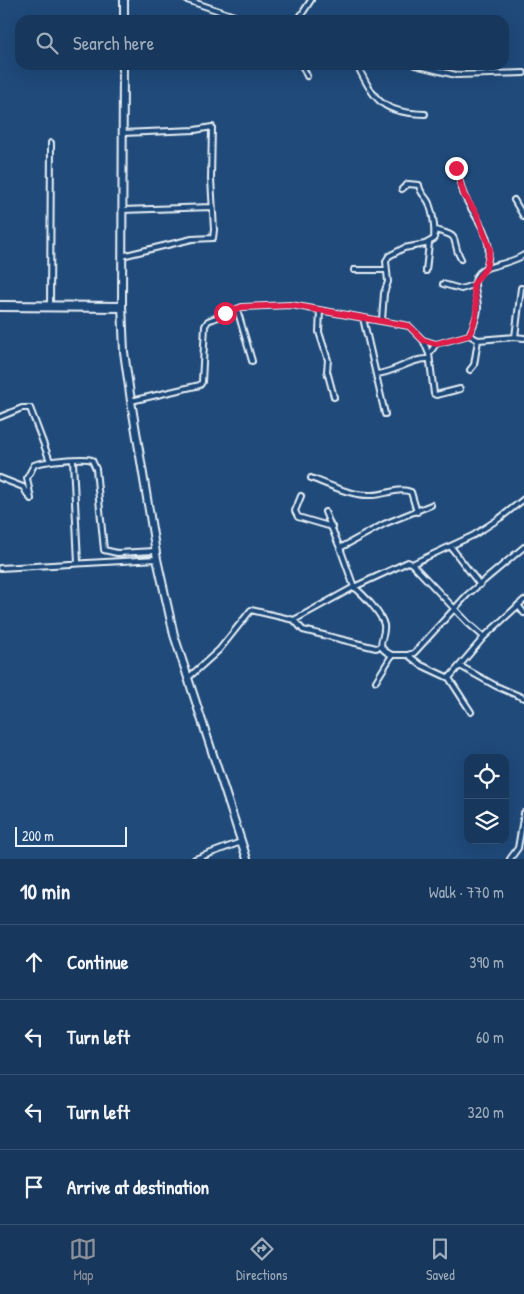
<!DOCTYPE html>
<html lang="en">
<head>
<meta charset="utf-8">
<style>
	body { margin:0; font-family:"Patrick Hand",sans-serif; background:#203f62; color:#f1f3f6 }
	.controls { position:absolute; right:15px; bottom:15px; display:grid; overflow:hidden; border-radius:10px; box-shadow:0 5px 20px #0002 }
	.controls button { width:45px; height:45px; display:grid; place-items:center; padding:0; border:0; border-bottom:1px solid #365272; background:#17385c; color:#f1f3f6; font:25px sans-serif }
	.scale { position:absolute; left:15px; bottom:12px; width:112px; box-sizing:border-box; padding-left:5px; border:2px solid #e8f1f8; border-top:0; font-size:14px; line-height:18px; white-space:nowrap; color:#e8f1f8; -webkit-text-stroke:4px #1f4a7a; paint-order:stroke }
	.stop { position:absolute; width:15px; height:15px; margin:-11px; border:4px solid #e11d48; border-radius:50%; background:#fff }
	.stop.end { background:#e11d48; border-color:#fff; box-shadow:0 1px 5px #0008 }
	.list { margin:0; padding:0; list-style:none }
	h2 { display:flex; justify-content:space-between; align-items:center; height:65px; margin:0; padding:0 20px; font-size:21px }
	h2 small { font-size:16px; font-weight:400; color:#9eacbb }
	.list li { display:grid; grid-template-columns:32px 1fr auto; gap:15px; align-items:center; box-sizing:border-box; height:75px; padding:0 20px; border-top:1px solid #365272 }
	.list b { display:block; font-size:19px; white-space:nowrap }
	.list em { font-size:16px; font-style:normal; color:#9eacbb }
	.icon { flex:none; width:28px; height:28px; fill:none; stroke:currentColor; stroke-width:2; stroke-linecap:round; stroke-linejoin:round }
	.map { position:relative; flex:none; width:524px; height:859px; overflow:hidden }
	.search { position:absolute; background:#17385c; box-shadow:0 5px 20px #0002; left:15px; right:15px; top:15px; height:55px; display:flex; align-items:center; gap:12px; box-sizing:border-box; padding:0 18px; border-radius:15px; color:#9eacbb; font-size:19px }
	.sheet { height:365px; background:#17385c }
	nav { display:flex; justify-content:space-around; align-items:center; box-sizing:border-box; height:70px; border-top:1px solid #365272; background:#17385c; font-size:14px; color:#9eacbb }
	nav a { display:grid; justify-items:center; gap:2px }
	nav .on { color:#8c9099 }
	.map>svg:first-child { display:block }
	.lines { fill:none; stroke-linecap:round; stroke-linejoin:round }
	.street-casing { stroke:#e8f1f8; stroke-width:8 }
	.highway-casing { stroke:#e8f1f8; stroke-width:10 }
	.street { stroke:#1f4a7a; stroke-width:4 }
	.highway { stroke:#1f4a7a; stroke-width:6 }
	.route { stroke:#e11d48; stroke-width:6 }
</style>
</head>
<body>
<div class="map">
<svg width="524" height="859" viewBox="0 0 524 859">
	<rect width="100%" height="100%" fill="#1f4a7a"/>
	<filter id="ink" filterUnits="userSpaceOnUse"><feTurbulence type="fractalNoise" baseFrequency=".02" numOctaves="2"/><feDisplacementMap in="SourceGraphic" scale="10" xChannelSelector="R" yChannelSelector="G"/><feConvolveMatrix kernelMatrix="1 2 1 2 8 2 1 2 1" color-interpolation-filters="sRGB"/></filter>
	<g filter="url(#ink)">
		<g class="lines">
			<defs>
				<path id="street" d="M187,0L246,20
					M298,20L311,0
					M302,65L307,76
					M357,65C375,101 382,113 425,114
					M415,65L456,75L524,73
					M455,168C460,177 460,186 464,195C476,222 496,235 486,268
					M514,200L524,217
					M122,210L212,207
					M435,230C464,237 449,238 461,259
					M122,256L192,239L213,238L214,230L211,179L212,127L195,130L122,133
					M354,270H385
					M426,271L429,243
					M443,284L461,289L473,285
					M0,304L122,305
					M0,308L122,309
					M50,308L51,143
					M237,309L252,361
					M320,311L319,332L328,360L327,371L334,397
					M363,318L385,414
					M382,320L384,293L388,282L386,261L389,256L404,248L425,244L434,239C435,228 433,214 429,203C426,196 420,194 419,185L408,184L402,189
					M469,335C473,327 477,319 478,309C479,296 466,276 487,268C499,264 513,262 524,255
					M515,337L524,338
					M423,340L436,344
					M478,340L515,337L521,288
					M429,354L436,344L469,335L478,340L474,365L470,370
					M376,374C395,373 411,358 428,359
					M131,401L200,385L202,382L205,326L208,321L242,307L291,305L409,326L423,340L429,354L434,394L436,395L460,389
					M0,417L22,408H30L50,461
					M73,461L78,562
					M0,478L23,487L29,497
					M311,478C329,485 352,496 372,495C385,495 398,487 411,492L417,512
					M301,496L295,511L298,517L332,527
					M31,499L27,478L34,465C42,461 85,457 92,460L96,469L104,550L117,553L155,551
					M325,512L340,548
					M451,547L480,585
					M412,564L468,623L484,637
					M0,568L157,559
					M518,605L524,613
					M294,620L354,587L340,548L384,524L431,505
					M392,655H408L414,653L467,595L524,547
					M408,655L421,665L449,678L471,712
					M460,666L496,686L524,698
					M188,678L219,650L251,610L294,620L303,630L376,648L381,646
					M449,678L484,637L524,600
					M376,681L392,655C372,646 386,640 384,625C382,614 363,594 354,587L408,562L412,564L474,535L500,518L524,499
					M195,859L241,842
					M510,859L518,848L524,813"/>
				<path id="highway" d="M124,20V0
					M123,65L122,305L124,352L131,401L157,559L174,635L247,859"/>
			</defs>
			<use href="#street" class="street-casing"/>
			<use href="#highway" class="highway-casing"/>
			<use href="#street" class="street"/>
			<use href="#highway" class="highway"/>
		</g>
	</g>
	<g class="lines" filter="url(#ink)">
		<path class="route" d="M225,313L242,307L291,305L409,326L423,340L436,344L469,335C479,315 477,307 473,285L486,268L490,249L477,214L464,195L456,168"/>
	</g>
</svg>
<div class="controls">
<button><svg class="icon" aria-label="locate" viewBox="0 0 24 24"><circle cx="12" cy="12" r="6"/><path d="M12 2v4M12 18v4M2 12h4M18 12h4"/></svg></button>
<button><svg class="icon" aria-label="layers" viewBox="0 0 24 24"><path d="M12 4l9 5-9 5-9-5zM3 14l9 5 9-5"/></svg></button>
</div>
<div class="scale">200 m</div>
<div class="stop" style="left:225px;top:313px"></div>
<div class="stop end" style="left:456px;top:168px"></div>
<div class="search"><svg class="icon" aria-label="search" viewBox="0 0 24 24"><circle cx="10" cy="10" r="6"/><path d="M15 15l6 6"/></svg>Search here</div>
</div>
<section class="sheet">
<h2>10 min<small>Walk · 770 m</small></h2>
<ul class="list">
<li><svg class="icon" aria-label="ahead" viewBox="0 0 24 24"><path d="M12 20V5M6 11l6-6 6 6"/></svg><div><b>Continue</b></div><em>390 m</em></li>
<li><svg class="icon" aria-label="left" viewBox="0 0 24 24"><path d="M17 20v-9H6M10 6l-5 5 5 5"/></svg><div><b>Turn left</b></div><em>60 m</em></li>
<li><svg class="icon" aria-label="left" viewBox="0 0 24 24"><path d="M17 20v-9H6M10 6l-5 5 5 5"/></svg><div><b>Turn left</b></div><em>320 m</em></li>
<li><svg class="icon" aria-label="arrive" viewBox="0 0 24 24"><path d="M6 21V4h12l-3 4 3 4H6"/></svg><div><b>Arrive at destination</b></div></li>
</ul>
</section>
<nav>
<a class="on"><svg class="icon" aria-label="map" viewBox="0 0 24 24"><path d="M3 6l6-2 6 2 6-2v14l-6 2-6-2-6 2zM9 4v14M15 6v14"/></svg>Map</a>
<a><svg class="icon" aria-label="directions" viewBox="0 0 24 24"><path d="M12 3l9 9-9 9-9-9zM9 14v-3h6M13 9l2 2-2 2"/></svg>Directions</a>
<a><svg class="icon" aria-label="saved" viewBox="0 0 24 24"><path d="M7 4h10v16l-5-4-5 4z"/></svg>Saved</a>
</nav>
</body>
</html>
